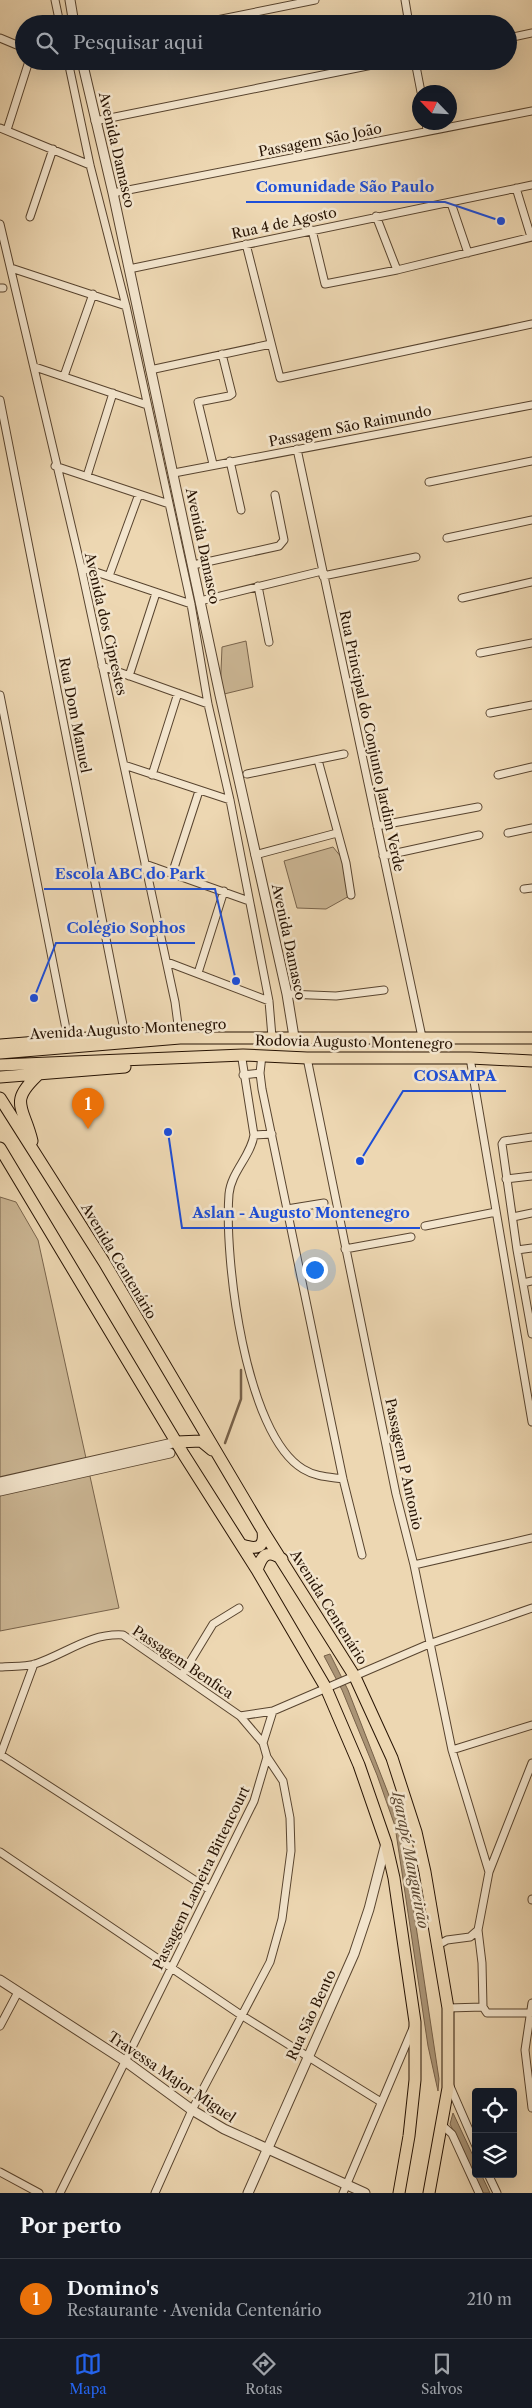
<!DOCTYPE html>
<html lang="pt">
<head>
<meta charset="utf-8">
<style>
	body { margin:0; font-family:"Libre Caslon Text",serif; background:#242831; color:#f1f3f6 }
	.controls { position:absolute; right:15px; bottom:15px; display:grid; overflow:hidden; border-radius:5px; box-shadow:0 5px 20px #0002 }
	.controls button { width:45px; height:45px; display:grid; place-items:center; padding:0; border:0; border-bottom:1px solid #363941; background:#171b24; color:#f1f3f6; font:25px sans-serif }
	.compass { position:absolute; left:412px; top:85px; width:45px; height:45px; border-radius:50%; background:#171b24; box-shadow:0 5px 20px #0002; rotate:295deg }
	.you { position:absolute; left:314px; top:1269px; width:18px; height:18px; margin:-12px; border:4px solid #fff; border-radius:50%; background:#1a73e8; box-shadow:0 0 0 8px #1a73e833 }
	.badge { display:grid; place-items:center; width:32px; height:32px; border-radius:50%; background:#2563eb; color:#fff; font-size:16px; font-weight:700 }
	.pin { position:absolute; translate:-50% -41px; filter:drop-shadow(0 1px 2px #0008) }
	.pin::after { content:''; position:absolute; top:26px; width:18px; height:15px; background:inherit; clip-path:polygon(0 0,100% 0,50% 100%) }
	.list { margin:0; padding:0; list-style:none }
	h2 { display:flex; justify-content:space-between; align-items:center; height:65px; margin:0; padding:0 20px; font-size:21px }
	h2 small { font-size:16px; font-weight:400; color:#9ea1a6 }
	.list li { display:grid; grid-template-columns:32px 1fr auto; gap:15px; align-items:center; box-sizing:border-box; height:80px; padding:0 20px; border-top:1px solid #363941 }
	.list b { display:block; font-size:19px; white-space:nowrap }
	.list p { margin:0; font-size:16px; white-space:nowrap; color:#9ea1a6 }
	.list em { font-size:16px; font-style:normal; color:#9ea1a6 }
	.icon { flex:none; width:28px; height:28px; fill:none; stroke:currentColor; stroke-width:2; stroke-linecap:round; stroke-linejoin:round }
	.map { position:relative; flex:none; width:532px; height:2193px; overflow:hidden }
	.search { position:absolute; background:#171b24; box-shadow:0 5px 20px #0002; left:15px; right:15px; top:15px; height:55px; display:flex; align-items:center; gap:12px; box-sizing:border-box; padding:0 18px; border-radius:28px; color:#9ea1a6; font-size:19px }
	.sheet { height:145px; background:#171b24 }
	nav { display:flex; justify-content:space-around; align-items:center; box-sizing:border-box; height:70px; border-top:1px solid #363941; background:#171b24; font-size:14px; color:#9ea1a6 }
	nav a { display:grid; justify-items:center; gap:2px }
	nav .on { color:#2563eb }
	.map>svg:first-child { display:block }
	.green { fill:#cbb694; stroke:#79644c }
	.water { fill:#aa9476; stroke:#766048 }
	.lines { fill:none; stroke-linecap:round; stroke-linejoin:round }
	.stream { stroke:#766048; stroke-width:2.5 }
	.minor-casing { stroke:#58442f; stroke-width:9 }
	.tertiary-casing { stroke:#58442f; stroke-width:11 }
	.primary-casing { stroke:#271303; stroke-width:13 }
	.minor { stroke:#f3e5cd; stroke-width:7 }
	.tertiary { stroke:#f3e5cd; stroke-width:9 }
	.primary { stroke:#edd7b2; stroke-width:11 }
	.labels { text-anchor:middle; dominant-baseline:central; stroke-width:5; stroke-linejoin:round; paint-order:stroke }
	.street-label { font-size:14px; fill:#271303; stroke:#f3e5cd }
	.water-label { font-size:15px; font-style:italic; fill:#5b4731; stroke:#f3e5cd }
	.leader { fill:none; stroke:#1d4ed8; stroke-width:2 }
	.callout-dot { fill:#1d4ed8; stroke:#f3e5cd; stroke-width:2 }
	.callout-label { font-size:15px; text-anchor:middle; font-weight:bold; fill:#1d4ed8; stroke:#f3e5cd; stroke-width:5; stroke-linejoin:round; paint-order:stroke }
</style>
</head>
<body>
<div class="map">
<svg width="532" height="2193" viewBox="0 0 532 2193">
	<rect width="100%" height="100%" fill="#edd7b2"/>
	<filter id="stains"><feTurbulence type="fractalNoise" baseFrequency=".004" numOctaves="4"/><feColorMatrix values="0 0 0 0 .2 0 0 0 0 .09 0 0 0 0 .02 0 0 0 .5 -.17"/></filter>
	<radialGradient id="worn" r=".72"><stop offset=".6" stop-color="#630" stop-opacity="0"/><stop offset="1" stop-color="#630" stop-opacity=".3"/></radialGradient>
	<path class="green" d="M246,641L253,687L220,695L222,647Z
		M333,847L346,863L351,895L326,909L297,908L284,861Z
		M0,1197L16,1202L38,1240L119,1608L0,1631Z"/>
	<path class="water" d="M330,1654L348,1690L397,1816L410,1886L439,2079L438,2091L428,2046L395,1826L377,1775L342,1690L324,1656Z
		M453,2113L476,2162V2174H481L490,2193H483L450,2124Z"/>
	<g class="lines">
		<path class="stream" d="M225,1443L241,1399V1370"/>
		<defs>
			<path id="minor" d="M55,0L60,24
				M405,0L409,24
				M197,24L315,0
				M0,38L24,48
				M508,38L532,33
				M68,61L90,165L126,306L191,604L208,704L230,800L269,1001L272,1037
				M415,61L421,92
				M95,121L392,61
				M426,122L427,131
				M0,128L90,165
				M7,130L29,61
				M516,188L531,237
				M113,193L532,111
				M451,203L468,253
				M376,216L397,270
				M30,217L53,149
				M0,224L81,567L175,1002L179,1032
				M312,230L325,284L397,270L532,237
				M246,244L280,378L532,324
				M11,268L126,306
				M129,269L532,185
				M0,288H3
				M35,367L147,405
				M150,370L271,344
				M64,376L93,294
				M0,400L125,1035
				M297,449L422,1037
				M230,461L241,510
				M213,464L198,402L229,396L232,394L222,354
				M55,466L169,504
				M174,473L532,405
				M87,476L113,393
				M429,482L532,461
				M447,538L532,520
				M193,565L279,546L284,540L275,495
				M81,567L191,604
				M109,576L139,494
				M323,576L416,557
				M258,586L269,642
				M462,598L532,582
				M200,601L322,571
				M480,653L532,643
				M102,666L208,704
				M129,676L156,593
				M0,695L68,1039
				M490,713L532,705
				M318,760L346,863L351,895
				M124,765L230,800
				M247,774L344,754
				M152,775L178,693
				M498,775L532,767
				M377,826L478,807
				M508,833L532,828
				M255,855L337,833
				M383,856L479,835
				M145,864L249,901
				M172,874L199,791
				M524,889L532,888
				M167,962L269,1001
				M198,973L224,891
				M287,994L336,996L384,990
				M262,1055L260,1073L262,1089L343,1479L362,1555
				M307,1058L396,1494L414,1565L452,1750L489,1872
				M470,1058L532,1422
				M242,1059L254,1135C251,1156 231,1172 229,1194C224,1258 245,1434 303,1469C316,1477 329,1477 343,1479
				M243,1075L260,1073
				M254,1135L272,1134
				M532,1137L504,1141L502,1144L517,1250L532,1334
				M506,1179L532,1176
				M287,1209L324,1203
				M513,1217L532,1213
				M425,1226L496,1212
				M345,1249L411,1237
				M517,1250L532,1248
				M523,1283L532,1281
				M414,1565L532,1538
				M0,1667C11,1666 25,1667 35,1664C66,1654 89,1633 123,1635L240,1716L263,1743
				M182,1675L213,1624L239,1608
				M240,1716L273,1711L429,1644L532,1608
				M452,1750L532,1725
				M1,1755L210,1890
				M0,1756L34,1664
				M0,1852L241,2015L381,2102
				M532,1900V1899
				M478,1930L482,1963L483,2007
				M438,1945L447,1940L470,1937L478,1930L489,1872L532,1763
				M532,2003L525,2050L532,2108
				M448,2008L483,2007L487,2013H530
				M0,2026L18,1992
				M449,2084L476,2146
				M442,2125L452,2134L479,2193
				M0,2172L39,2193
				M488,2174L497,2193
				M60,2193L254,1801L267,1757L263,1743L273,1711
				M155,2193L192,2110L270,1962L282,1919L291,1851L290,1818L283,1781L267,1757
				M343,2193L413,2028"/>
			<path id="tertiary" d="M70,0L74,24
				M82,61L113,193L220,695L287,994L294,1037
				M0,1482L177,1442
				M0,1491L170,1453
				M0,1980L125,2061L192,2110L224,2129L365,2193
				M248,2193L354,1954L369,1909L386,1843"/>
			<path id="primary" d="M0,1045L150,1033
				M0,1053L180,1038H532
				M0,1065L243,1055L307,1058H470L532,1061
				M0,1077L125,1067
				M0,1098L104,1262L263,1531L355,1677L392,1758L416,1832L425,1872L448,2008V2088L429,2193
				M32,1141C24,1106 7,1103 40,1073
				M0,1148L184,1455L257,1570L326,1688L359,1765L386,1843L394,1878L415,2022V2080L409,2136L399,2193
				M177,1442L201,1441L212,1450
				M242,1545C257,1550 265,1548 263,1531
				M257,1570C262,1555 267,1549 282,1559"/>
		</defs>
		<use href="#minor" class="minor-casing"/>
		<use href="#tertiary" class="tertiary-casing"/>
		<use href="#primary" class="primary-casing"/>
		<use href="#minor" class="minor"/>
		<use href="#tertiary" class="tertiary"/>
		<use href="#primary" class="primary"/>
	</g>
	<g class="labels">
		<g class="street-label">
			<text transform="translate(320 140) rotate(-11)">Passagem São João</text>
			<text transform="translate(117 150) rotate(77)">Avenida Damasco</text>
			<text transform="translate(284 223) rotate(-12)">Rua 4 de Agosto</text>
			<text transform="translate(350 426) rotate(-11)">Passagem São Raimundo</text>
			<text transform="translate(203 546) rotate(78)">Avenida Damasco</text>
			<text transform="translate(106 624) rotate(77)">Avenida dos Ciprestes</text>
			<text transform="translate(75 715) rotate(79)">Rua Dom Manuel</text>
			<text transform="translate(372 741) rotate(78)">Rua Principal do Conjunto Jardim Verde</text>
			<text transform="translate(289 942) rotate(78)">Avenida Damasco</text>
			<text transform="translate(128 1029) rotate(-3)">Avenida Augusto Montenegro</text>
			<text transform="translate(354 1042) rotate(1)">Rodovia Augusto Montenegro</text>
			<text transform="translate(119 1261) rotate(59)">Avenida Centenário</text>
			<text transform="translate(404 1464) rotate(78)">Passagem P Antonio</text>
			<text transform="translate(329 1607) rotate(58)">Avenida Centenário</text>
			<text transform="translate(183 1662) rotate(34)">Passagem Benfica</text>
			<text transform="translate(201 1878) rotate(-64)">Passagem Lameira Bittencourt</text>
			<text transform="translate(311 2015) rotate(-65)">Rua São Bento</text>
			<text transform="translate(172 2077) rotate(34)">Travessa Major Miguel</text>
		</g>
		<g class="water-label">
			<text transform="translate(411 1860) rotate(79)">Igarapé Mangueirão</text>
		</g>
	</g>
	<path class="leader" d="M501 221L445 202H246M236 981L215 889H44M34 998L56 943H195M360 1161L403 1091H506M168 1132L182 1228H420"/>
	<g class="callout-dot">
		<circle cx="501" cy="221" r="5"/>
		<circle cx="236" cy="981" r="5"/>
		<circle cx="34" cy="998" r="5"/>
		<circle cx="360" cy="1161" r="5"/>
		<circle cx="168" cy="1132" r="5"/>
	</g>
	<g class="callout-label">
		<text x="345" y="192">Comunidade São Paulo</text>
		<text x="130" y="879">Escola ABC do Park</text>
		<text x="126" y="933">Colégio Sophos</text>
		<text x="455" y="1081">COSAMPA</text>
		<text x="301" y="1218">Aslan - Augusto Montenegro</text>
	</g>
	<rect width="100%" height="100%" filter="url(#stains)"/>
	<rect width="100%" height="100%" fill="url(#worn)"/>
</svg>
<div class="controls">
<button><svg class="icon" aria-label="locate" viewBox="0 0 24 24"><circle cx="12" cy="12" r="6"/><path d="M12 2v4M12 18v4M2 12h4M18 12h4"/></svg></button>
<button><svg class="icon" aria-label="layers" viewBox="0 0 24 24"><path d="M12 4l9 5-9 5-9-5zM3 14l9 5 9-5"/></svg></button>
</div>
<svg class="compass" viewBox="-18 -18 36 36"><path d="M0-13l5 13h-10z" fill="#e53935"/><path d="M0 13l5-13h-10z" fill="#9ea1a6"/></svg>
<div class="you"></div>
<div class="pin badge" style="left:88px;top:1129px;background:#e8710a">1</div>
<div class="search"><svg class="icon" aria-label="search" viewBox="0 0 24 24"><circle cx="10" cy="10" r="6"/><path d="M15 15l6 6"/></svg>Pesquisar aqui</div>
</div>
<section class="sheet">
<h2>Por perto<small></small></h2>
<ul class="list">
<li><span class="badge" style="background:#e8710a">1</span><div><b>Domino's</b><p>Restaurante · Avenida Centenário</p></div><em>210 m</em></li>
</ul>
</section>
<nav>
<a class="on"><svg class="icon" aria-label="map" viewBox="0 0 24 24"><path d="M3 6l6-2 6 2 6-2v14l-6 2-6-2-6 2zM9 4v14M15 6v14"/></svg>Mapa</a>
<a><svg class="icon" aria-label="directions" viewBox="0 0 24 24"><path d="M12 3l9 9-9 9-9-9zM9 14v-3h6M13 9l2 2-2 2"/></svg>Rotas</a>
<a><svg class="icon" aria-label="saved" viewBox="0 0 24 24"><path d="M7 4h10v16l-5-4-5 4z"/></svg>Salvos</a>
</nav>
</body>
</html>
